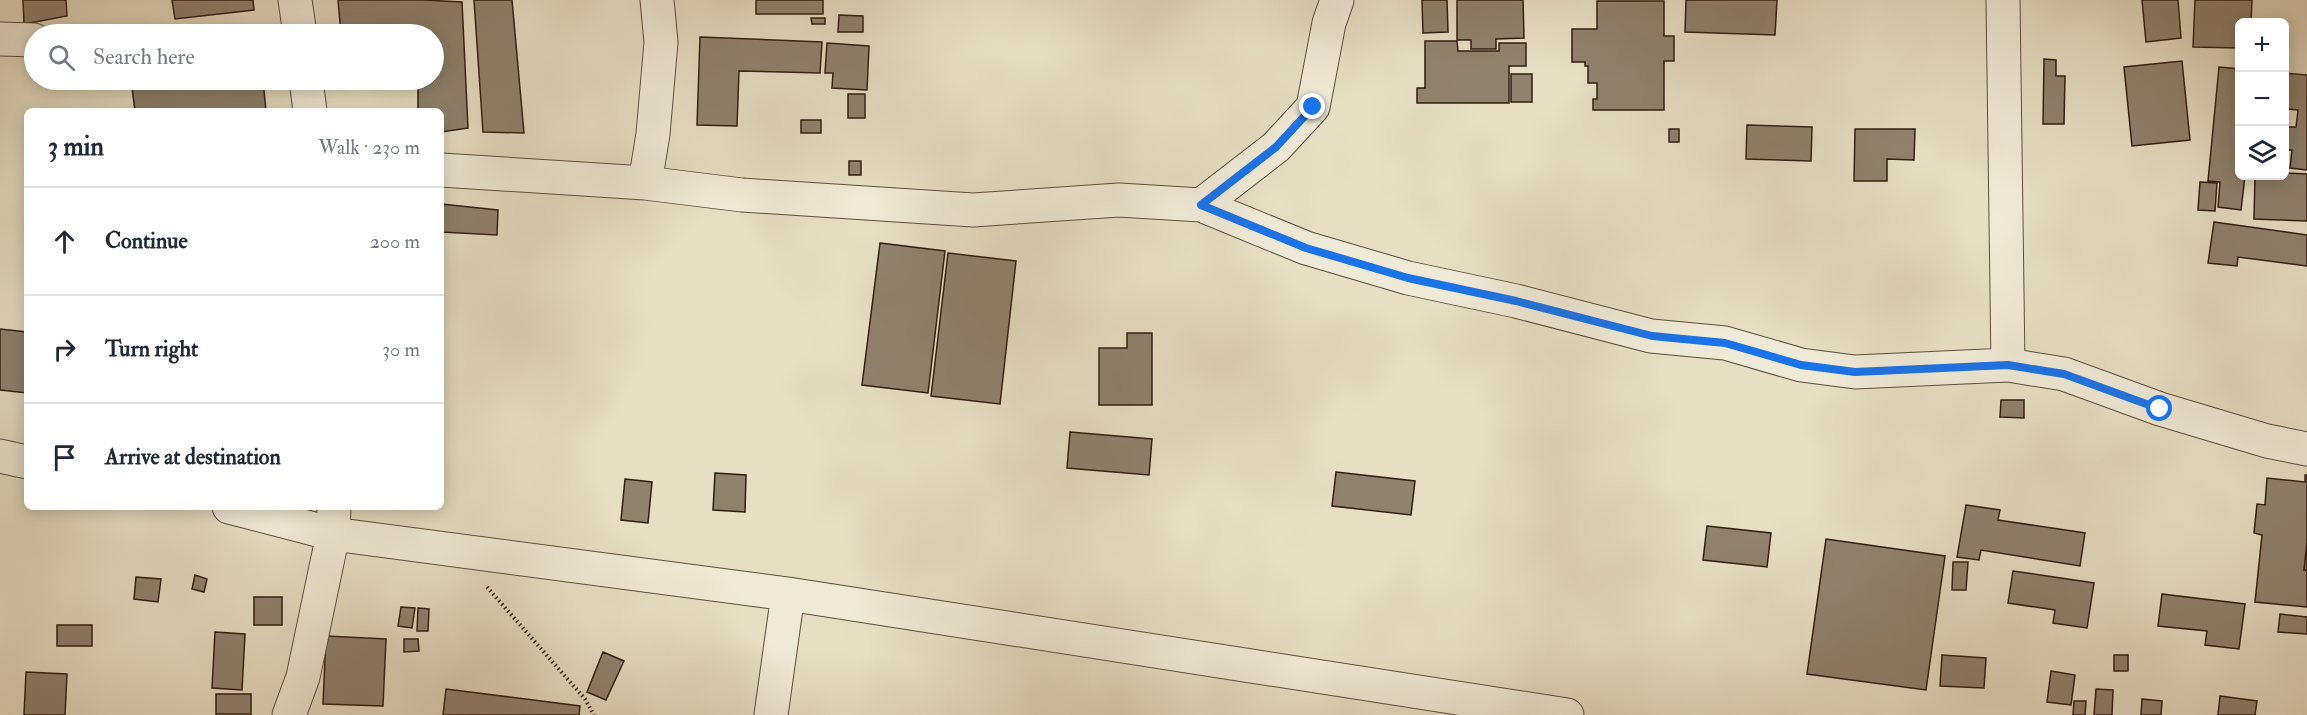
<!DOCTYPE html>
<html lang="en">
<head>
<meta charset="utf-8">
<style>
	body { margin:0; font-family:"IM FELL Double Pica",serif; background:#f6f6f7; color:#1f2937 }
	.controls { position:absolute; right:18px; top:18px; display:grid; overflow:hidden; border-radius:9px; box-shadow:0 3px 15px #0003 }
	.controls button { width:54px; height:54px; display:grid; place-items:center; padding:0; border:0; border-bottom:2px solid #e0e1e3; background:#fff; color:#1f2937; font:30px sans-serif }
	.stop { position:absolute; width:18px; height:18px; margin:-14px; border:4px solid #1a73e8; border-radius:50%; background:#fff }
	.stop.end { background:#1a73e8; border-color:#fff; box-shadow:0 2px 6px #0008 }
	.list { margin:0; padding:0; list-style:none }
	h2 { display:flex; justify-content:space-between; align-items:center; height:78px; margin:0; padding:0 24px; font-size:26px }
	h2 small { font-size:20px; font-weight:400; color:#747a83 }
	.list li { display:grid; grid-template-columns:39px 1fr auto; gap:18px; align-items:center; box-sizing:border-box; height:108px; padding:0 24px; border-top:2px solid #e0e1e3 }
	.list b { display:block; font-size:22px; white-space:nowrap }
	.list em { font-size:20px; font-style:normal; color:#747a83 }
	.icon { flex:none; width:33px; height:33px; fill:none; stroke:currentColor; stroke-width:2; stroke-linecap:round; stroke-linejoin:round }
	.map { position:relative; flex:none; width:2307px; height:715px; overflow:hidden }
	.search { position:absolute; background:#fff; box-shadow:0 3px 15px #0003; left:24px; top:24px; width:420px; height:66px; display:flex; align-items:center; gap:15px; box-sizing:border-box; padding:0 21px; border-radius:33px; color:#747a83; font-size:22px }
	.panel { position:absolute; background:#fff; box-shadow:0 3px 15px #0003; left:24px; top:108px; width:420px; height:402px; border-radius:9px }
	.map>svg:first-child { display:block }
	.building { fill:#8f826f; stroke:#311e13; stroke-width:1.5 }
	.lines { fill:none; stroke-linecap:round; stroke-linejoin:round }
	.street-casing { stroke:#5e4e3f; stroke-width:35 }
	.path { stroke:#311e13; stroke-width:4; stroke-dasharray:1.5 3; stroke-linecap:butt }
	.street { stroke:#efead8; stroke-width:33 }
	.route { stroke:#1a73e8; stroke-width:8 }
</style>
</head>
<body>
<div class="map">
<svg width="2307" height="715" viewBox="0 0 2307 715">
	<rect width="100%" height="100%" fill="#e6dfc3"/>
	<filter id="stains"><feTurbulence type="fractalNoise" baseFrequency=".00333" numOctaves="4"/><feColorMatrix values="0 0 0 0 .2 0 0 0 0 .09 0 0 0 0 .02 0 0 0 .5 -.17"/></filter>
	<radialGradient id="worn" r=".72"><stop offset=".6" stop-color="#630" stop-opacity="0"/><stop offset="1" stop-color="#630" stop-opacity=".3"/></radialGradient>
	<path class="building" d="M23,0H66L67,16L24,24Z
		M172,0H253L254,10L175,19Z
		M338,0H425L462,2L468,128L441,132V111H418V80H434V34H419V30L341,34Z
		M474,0H512L524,133L483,132Z
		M756,0H823V14H756Z
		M1422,0H1447L1448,32L1423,33Z
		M1457,0H1523L1524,38L1496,39V49H1471V40H1457Z
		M1686,0H1777L1775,35L1685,32Z
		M2142,0H2178L2181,38L2146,42Z
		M2195,0H2252L2251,22H2240V48L2193,47Z
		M1597,1H1664V36H1674V61H1664V110H1593V99H1597V83H1588V66H1585V62H1572V29H1597Z
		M839,15L863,16V32H838Z
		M811,18H825V24H812Z
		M700,37L822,42L820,73L739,71L737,126L697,125Z
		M1425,41H1457L1458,51H1499V43H1526V66H1509V103H1417V88H1425Z
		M827,43L869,46L867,90L832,88L833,73H825Z
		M2044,59L2056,60V76H2065L2064,124H2043Z
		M2182,61L2190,140L2132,146L2124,67Z
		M2219,67L2240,69V176H2245L2241,210L2218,207L2220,182L2208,181Z
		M2284,73L2307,75V170L2290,168L2292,150H2284V127H2296L2298,110L2286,109L2284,119Z
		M1511,74H1532V102H1511Z
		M131,80H263L266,111H135Z
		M848,94H865V118H848Z
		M801,120H821V133H801Z
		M1747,125L1812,127L1811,161L1746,159Z
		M1669,129H1679V142H1669Z
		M1855,129H1915L1914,160L1887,159V181H1854Z
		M849,161H861V175H849Z
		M2284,173L2307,174V221L2254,219L2255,176H2284Z
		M2200,182L2217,183L2215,211L2198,210Z
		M441,204L498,210L497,235L441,232Z
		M2214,222L2307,235V266L2238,257L2237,266L2208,263Z
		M880,243L945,251L928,393L862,385Z
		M948,253L1016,261L1000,404L931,396Z
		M0,329L27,332V393L0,390Z
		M1127,333H1152V405H1099V348H1127Z
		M2001,400H2024V418L2000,417Z
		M1070,432L1152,439L1149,475L1067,468Z
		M1336,472L1415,481L1411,515L1332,506Z
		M715,473L746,475L745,512L713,510Z
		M2305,475H2307V542L2304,570H2307V607L2255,602L2262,535L2254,533L2257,504L2265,505L2267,478L2305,482Z
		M625,479L652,482L648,523L621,520Z
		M1966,505L2000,510L1998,520L2085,533L2080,566L1981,550L1979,560L1957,557Z
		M1707,526L1771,533L1767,567L1703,560Z
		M1826,539L1945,556L1926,690L1807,674Z
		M2307,542V570H2304Z
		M1953,562H1968L1966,590H1952Z
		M2013,571L2094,583L2087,628L2053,623L2055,610L2008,603Z
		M195,575L207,579L204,592L192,589Z
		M136,577L161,579L158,602L134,599Z
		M2162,594L2245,604L2239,649L2205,645L2207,631L2158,626Z
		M254,597H282V625H254Z
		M401,607L415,608L412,628L398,626Z
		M418,608L429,609L428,631H417Z
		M2280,614L2307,617V634L2278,632Z
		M57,625H92V646H57Z
		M215,632L245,634L242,690L212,688Z
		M326,636L386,639L383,706L323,704Z
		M404,639H418L419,651L404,652Z
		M603,652L624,661L606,700L587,692Z
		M1942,655L1986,658L1984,688L1940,686Z
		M2114,655H2128V671H2114Z
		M2051,671L2075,675L2071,705L2047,702Z
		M26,672L67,674L65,715H24Z
		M446,689L580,706L579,715H443Z
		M2096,689L2113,690L2112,715H2094Z
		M216,694H251V714H216Z
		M2220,696L2257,701L2255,715H2218Z
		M2142,699L2162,701L2161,715H2141Z
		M2074,701H2086L2085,715H2073Z"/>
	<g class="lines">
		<defs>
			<path id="street" d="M295,0L300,34
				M1337,0L1329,23L1313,107L1276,147L1201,205L1306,248L1408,278L1516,301L1651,336L1725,343L1801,365L1855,372L2008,365L2064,374L2160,409L2267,441L2307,449
				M2003,0L2008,365
				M0,39L34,40
				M306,80L310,111
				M441,170L645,183L742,195L973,210L1119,200L1201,205
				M645,183L653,134L661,42L657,0
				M0,456L27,462
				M229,507L333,534L788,594L1567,715
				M289,715L303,677L333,534L334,507
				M771,715L788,594"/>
		</defs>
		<use href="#street" class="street-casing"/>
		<path class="path" d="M487,587L585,699L594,715"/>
		<use href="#street" class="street"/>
	</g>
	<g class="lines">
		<path class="route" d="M1313,107L1276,147L1201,205L1306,248L1408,278L1516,301L1652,336L1725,343L1801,365L1855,372L2008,365L2064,374L2160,409"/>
	</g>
	<rect width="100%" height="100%" filter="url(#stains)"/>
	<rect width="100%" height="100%" fill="url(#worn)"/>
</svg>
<div class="controls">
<button>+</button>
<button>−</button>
<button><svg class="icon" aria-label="layers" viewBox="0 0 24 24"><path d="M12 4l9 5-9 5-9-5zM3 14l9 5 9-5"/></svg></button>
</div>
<div class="stop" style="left:2160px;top:409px"></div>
<div class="stop end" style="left:1313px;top:107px"></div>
<div class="search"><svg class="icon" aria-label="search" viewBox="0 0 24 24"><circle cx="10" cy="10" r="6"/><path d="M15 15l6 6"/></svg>Search here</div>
<section class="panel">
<h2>3 min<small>Walk · 230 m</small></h2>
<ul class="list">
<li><svg class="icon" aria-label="ahead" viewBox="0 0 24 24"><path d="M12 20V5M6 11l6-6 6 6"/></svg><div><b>Continue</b></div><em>200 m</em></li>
<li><svg class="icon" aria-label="right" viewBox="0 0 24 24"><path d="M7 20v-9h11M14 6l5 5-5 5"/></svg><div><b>Turn right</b></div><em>30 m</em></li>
<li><svg class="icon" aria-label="arrive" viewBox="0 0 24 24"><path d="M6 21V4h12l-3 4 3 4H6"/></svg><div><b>Arrive at destination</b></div></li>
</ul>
</section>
</div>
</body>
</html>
